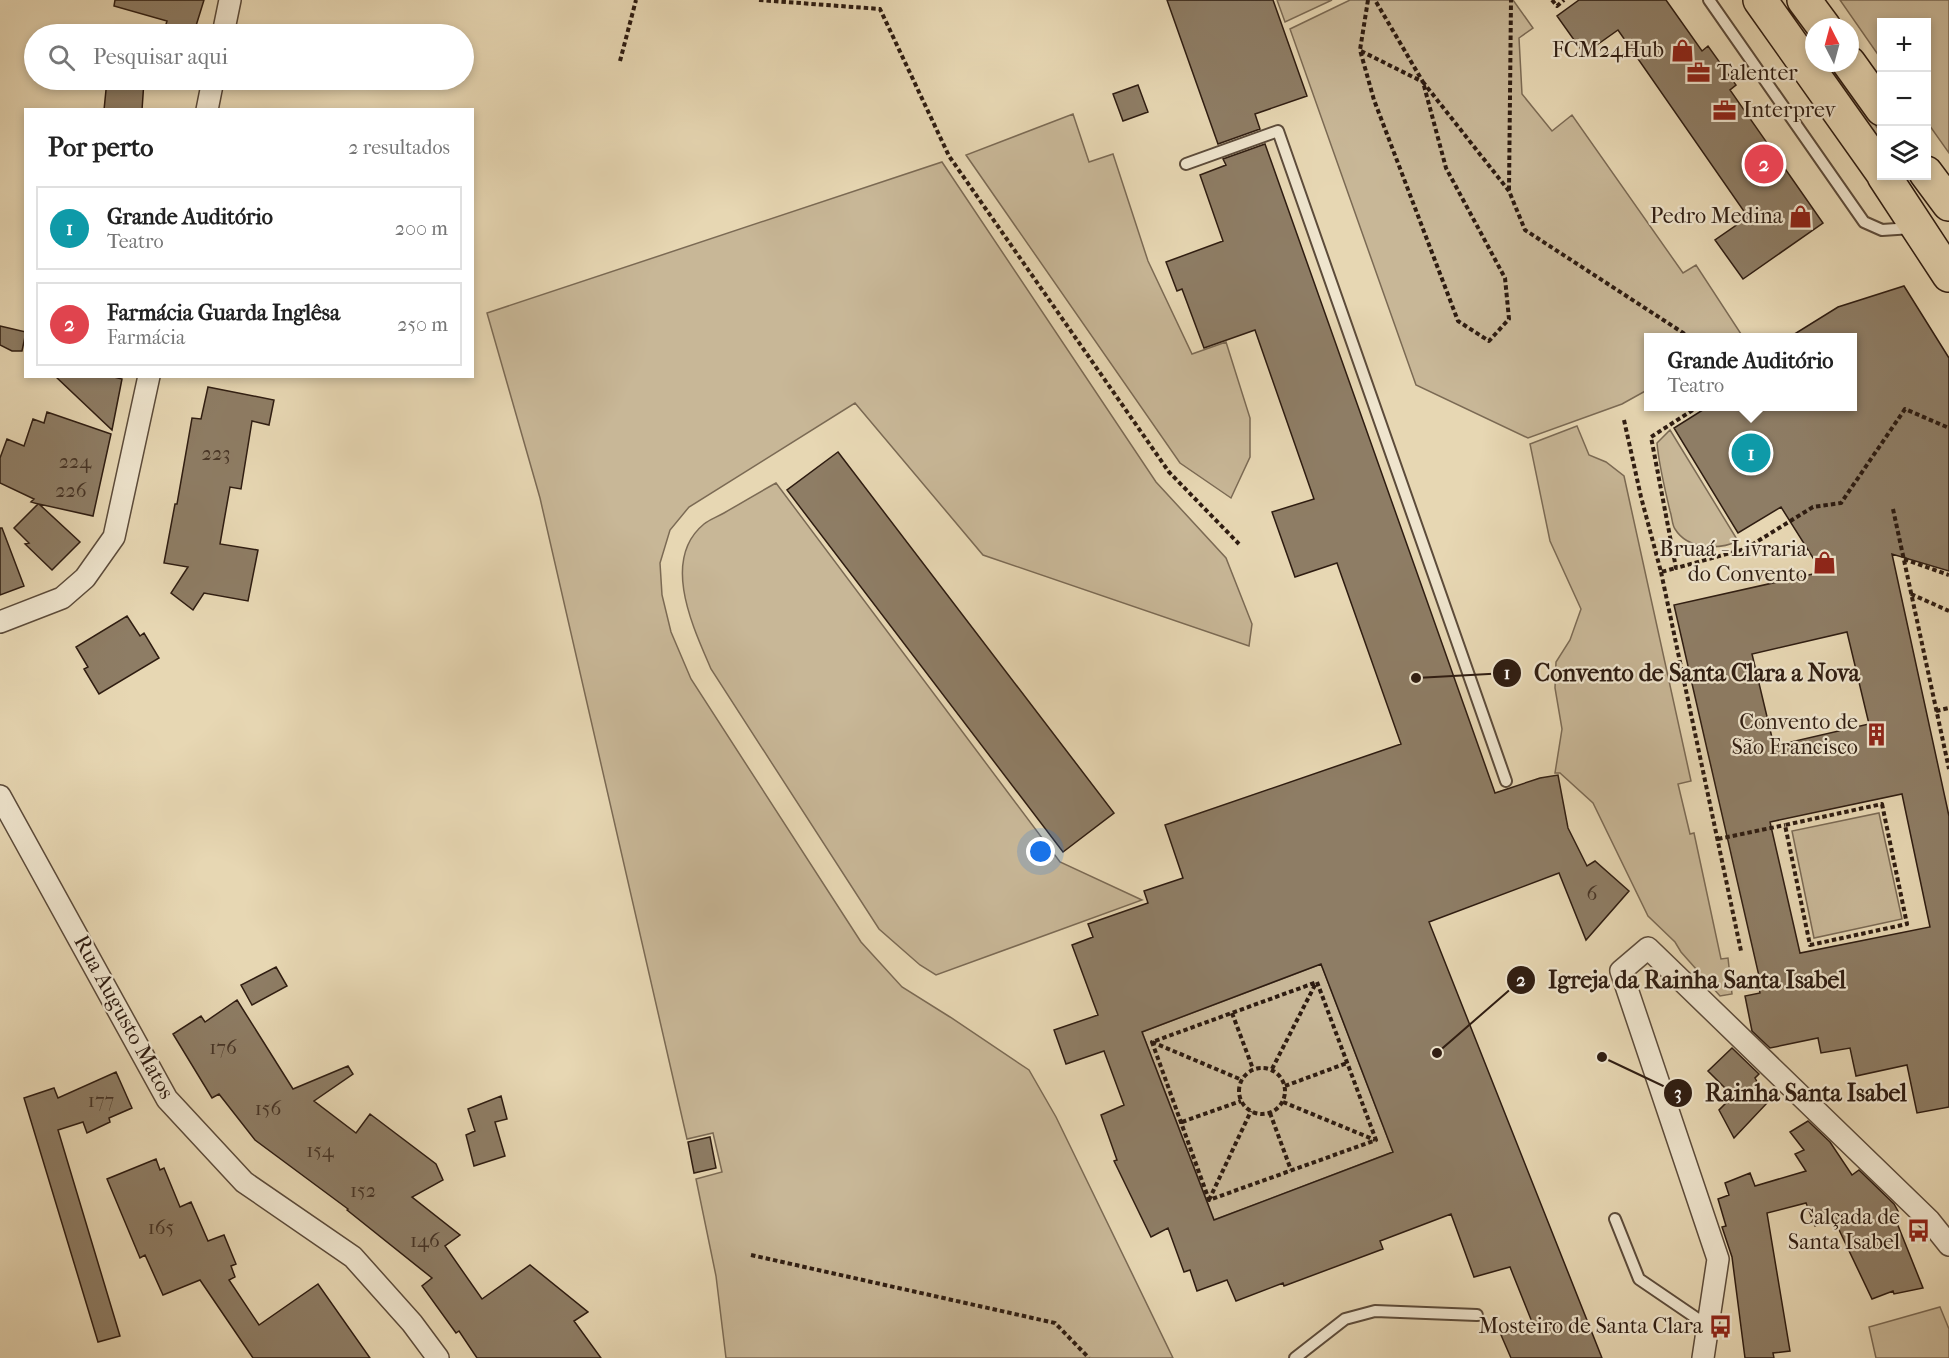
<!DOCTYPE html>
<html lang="pt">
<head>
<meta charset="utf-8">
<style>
	body { margin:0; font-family:"IM FELL French Canon",serif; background:#f6f6f6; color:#222 }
	.controls { position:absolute; right:18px; top:18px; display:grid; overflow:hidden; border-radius:0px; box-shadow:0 3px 9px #0003 }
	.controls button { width:54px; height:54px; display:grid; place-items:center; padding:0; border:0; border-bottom:2px solid #e0e0e0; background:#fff; color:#222; font:30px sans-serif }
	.compass { position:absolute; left:1805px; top:18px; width:54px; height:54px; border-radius:50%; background:#fff; box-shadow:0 3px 9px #0003; rotate:354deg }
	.you { position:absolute; left:1041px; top:852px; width:21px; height:21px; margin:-15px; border:4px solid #fff; border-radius:50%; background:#1a73e8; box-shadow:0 0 0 9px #1a73e833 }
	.badge { display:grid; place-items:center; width:39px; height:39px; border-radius:50%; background:#0f766e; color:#fff; font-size:20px; font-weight:700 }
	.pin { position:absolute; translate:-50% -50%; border:3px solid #fff; box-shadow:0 2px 6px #0006 }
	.popup { position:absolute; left:1644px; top:333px; width:213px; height:78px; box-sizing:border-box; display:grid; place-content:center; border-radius:0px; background:#fff; filter:drop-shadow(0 2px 4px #0005); font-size:20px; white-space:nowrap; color:#767676 }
	.popup b { font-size:22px; color:#222 }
	.popup::after { content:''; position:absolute; left:50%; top:100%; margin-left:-12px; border:12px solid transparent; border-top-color:#fff }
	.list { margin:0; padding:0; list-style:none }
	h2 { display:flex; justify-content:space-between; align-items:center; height:78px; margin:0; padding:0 24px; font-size:26px }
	h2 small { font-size:20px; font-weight:400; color:#767676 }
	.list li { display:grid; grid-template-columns:39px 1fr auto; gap:18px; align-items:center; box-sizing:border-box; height:84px; margin:0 12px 12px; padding:0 12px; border:2px solid #e0e0e0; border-radius:0px }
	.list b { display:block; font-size:22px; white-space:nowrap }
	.list p { margin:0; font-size:20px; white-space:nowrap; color:#767676 }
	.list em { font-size:20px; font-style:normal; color:#767676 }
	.icon { flex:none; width:33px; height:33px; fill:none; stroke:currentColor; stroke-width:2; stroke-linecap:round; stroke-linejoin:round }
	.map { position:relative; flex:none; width:1949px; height:1358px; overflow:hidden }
	.search { position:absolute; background:#fff; box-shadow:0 3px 9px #0003; left:24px; top:24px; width:450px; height:66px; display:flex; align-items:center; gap:15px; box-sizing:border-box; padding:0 21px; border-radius:33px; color:#767676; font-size:22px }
	.panel { position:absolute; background:#fff; box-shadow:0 3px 9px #0003; left:24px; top:108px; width:450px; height:270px; border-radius:0px }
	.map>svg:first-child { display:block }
	.green { fill:#c8b797; stroke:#7b6a54; stroke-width:1.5 }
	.building { fill:#8e7d65; stroke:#2e1c11; stroke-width:1.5; fill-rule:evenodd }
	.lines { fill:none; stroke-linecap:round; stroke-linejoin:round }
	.lane-casing { stroke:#5c4b3a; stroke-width:14 }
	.street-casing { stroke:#5c4b3a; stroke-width:24 }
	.primary-casing { stroke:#2e1c11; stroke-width:36 }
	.path { stroke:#2e1c11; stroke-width:4; stroke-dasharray:4.5 3; stroke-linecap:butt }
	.lane { stroke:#efe5ce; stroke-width:10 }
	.street { stroke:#efe5ce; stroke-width:21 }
	.primary { stroke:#e7d7b3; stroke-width:33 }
	.labels { text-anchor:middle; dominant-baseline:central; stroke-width:4.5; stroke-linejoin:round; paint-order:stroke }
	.number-label { font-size:20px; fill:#463426 }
	.poi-label { font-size:22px; fill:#2e1c11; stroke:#efe5ce; text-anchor:end }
	.street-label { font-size:22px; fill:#2e1c11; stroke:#efe5ce }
	.leader { fill:none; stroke:#2e1c11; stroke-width:2 }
	.callout-dot { fill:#2e1c11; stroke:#efe5ce; stroke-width:2 }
	.mark-label { font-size:18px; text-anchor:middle; font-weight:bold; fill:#fff }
	.callout-label { font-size:24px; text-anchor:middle; font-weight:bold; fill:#2e1c11; stroke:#efe5ce; stroke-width:4.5; stroke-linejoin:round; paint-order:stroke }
</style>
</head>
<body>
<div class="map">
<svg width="1949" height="1358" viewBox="0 0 1949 1358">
	<rect width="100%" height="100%" fill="#e7d7b3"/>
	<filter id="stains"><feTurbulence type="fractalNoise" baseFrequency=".00333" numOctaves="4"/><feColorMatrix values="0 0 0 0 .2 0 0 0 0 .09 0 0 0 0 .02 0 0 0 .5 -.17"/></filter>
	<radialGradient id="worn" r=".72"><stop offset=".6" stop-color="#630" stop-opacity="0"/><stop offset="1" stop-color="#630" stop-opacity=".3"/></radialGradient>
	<path class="green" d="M1277,0H1332L1285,22Z
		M1350,0H1513L1533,28L1519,38L1522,94L1552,131L1572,115L1683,273L1696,265L1743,337L1649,338V389L1622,404L1528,438L1416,385L1290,29Z
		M1840,0H1949V153L1927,122L1926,22H1882L1881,59Z
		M1821,63H1832L1881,133V148Z
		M1073,114L1089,162L1113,154L1148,261L1192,354L1226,342L1250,418V457L1231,498L1180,463L966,155Z
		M942,162L1156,482L1226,558L1252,624L1249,646L983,555L855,403L689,507L670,530L660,563L662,595L671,632L691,679L861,942L902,987L950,1017L1029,1070L1056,1117L1173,1358H726L716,1276L696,1179L722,1172L713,1133L687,1139L540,498L487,313Z
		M1577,426L1589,455L1606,462L1624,476L1691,781L1678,784L1690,834L1694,833L1721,959L1728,958L1732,994L1720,996L1681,952L1675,942L1648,916L1593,803L1560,773H1555L1562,729L1555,688L1556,662L1570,640L1581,609L1550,541L1530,444Z
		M1670,430L1738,541C1719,550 1688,550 1675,529C1672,525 1672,516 1670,511C1665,489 1659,466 1657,443Z
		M776,483L1060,862L1142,900L936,975L920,965L879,929L711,669C694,629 660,560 704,524C709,520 717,517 724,513C741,503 758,493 776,483Z
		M1879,813L1902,919L1814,938L1792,831Z
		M1321,964L1393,1152L1214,1220L1142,1032Z
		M1940,1307L1949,1329V1358H1876L1869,1327Z"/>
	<path class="building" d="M115,0H204L195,29L187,27L185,34L164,31L167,21L114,6Z
		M1167,0H1273L1307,96L1255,114L1260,129L1218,144Z
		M1579,0H1666L1702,51L1708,46L1736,85L1730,90L1823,223L1743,279L1715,240L1748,217L1618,30L1584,54L1557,16Z
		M107,80L144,81L142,110H104Z
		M1138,85L1148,112L1123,121L1113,94Z
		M1265,144L1495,793L1540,778L1558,775L1568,828L1587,866L1595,861L1629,891L1586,940L1559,873L1429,922L1602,1358H1511L1501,1335L1532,1322L1510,1267L1474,1277L1451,1214L1380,1241L1383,1249L1284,1286L1283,1283L1236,1301L1227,1280L1197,1291L1190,1270L1184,1272L1168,1228L1151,1237L1114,1161L1117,1160L1101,1115L1124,1105L1104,1051L1066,1064L1054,1030L1098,1015L1072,945L1093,937L1088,924L1148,903L1144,891L1183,878L1165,825L1401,744L1337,563L1295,577L1272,512L1314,499L1255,330L1204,348L1182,289L1177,291L1166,262L1223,241L1200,175L1226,165L1223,159ZM1321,964L1393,1152L1214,1220L1142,1032Z
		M1904,286L1949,358V571L1892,554L1949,816V1107L1917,1113L1907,1065L1856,1076L1850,1048L1821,1053L1818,1038L1770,1048L1752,1031L1745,996L1760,993L1757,977L1759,976L1674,605L1822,572L1781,507L1738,533L1674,428L1709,406H1853V338H1788L1838,307ZM1847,632L1869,724L1774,746L1752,654ZM1902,794L1930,927L1800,953L1770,822Z
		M0,326L26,332L22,351H12L0,345Z
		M55,376H110L122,379L112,430Z
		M208,387L274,400L269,425L252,421L241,489L230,487L220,544L258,550L248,601L204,593L193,610L171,593L188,567L164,563L175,504H177L192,418L201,419Z
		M47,412L111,434L93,516L39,504L80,542L52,570L25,544L29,543L14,528L38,504L31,502L34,499L0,483V458L7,439L24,446L33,419L44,423Z
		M838,452L1114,813L1063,852L787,490Z
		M0,528H2L24,586L0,595Z
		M127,616L140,636L144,633L159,658L99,694L84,669L88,667L76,647Z
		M276,967L287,986L252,1005L241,985Z
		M237,1000L293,1089L348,1066L353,1074L314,1101L356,1133L370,1114L436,1164L443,1180L412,1197L460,1235L445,1246L482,1299L530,1265L588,1312L574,1321L601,1358H477L459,1331L456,1333L422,1286L432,1278L347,1210L348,1209L255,1140L219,1094L212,1098L173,1034L201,1016L205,1022Z
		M1732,1048L1759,1074L1755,1078L1768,1102L1734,1138L1719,1110L1733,1096L1708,1071Z
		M116,1072L132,1108L109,1118L110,1122L87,1133L83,1122L58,1130L120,1336L98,1342L24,1098L54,1088L58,1098Z
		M501,1096L507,1119L495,1122L505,1156L474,1166L466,1135L475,1131L468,1109Z
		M1808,1121L1830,1142L1852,1175L1859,1170L1894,1204L1898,1211L1893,1213L1923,1288L1894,1294L1893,1291L1872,1299L1831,1213V1218L1815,1226L1806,1203L1767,1213L1790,1351L1773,1353L1774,1358H1745L1732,1257L1722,1227L1726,1226L1718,1199L1729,1195L1725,1183L1750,1173L1755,1186L1806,1171L1795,1154L1804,1150L1790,1132Z
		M710,1137L716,1168L694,1173L688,1142Z
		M156,1159L160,1170L164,1168L180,1207L191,1202L208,1241L224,1235L236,1264L231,1266L235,1277L229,1280L259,1325L318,1284L370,1358H253L200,1280L163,1295L145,1255L140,1258L107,1179Z"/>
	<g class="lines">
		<defs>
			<path id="lane" d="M1709,0L1864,222L1882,230L1912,228
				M1186,164L1278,131L1506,781
				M1615,1219L1639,1279L1708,1326
				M1295,1358L1345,1319L1375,1311L1477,1315"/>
			<path id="street" d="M223,34L230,0
				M207,110L213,80
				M0,622L62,598L85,578L114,537L149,376
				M0,796L167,1099L244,1182L353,1257L412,1323L438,1358
				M1703,1358L1718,1259L1621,971L1648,948L1929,1220L1949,1245"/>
			<path id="primary" d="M1760,0L1882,172
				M1804,0L1824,27
				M1849,63L1882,109
				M1926,173L1949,204
				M1884,176L1949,275"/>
		</defs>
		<use href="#lane" class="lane-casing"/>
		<use href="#street" class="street-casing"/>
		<use href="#primary" class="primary-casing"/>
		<path class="path" d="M759,0L880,9L949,156L1169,472L1239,544
			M1368,0L1360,50L1374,100L1458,321L1489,341L1509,319L1505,278L1446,168L1423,82L1509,191L1525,230L1691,338
			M1552,0L1557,6L1564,0
			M1361,51L1423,82L1375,0
			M620,61L636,0
			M1509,190L1511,0
			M1699,406L1651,437L1676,568L1745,549L1813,507L1841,503L1905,409L1949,428
			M1624,420L1641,497L1661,572L1676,568
			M1893,509L1949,769
			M1904,559L1949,575
			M1661,572L1741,951
			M1911,594L1949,611
			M1936,711L1949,708
			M1882,804L1907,924L1810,945L1785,825Z
			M1718,839L1785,825
			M1317,982L1376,1140L1209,1200L1152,1042Z
			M1232,1013L1253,1069
			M1152,1042L1242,1080
			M1239 1091a23 23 0 1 1 46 0a23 23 0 1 1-46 0Z
			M1272,1069L1316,983
			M1285,1086L1347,1063
			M1283,1102L1375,1140
			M1270,1113L1291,1170
			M1182,1122L1241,1101
			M1209,1200L1251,1111
			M751,1255L1055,1323L1089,1358"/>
		<use href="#lane" class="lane"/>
		<use href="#street" class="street"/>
		<use href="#primary" class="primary"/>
	</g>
	<defs>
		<symbol id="shop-bare" viewBox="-9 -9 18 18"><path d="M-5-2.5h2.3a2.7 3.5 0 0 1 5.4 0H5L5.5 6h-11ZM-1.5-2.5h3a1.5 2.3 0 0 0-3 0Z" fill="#8f2418" stroke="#efe5ce" stroke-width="2.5" paint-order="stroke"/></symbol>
		<symbol id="office-bare" viewBox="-9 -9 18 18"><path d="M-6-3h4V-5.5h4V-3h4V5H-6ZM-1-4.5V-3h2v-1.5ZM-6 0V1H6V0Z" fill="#8f2418" stroke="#efe5ce" stroke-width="2.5" paint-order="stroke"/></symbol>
		<symbol id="building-bare" viewBox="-9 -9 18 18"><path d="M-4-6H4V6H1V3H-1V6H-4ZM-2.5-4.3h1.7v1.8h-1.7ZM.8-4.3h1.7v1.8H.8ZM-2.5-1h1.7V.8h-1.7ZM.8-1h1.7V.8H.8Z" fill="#8f2418" stroke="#efe5ce" stroke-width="2.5" paint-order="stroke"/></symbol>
		<symbol id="bus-bare" viewBox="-9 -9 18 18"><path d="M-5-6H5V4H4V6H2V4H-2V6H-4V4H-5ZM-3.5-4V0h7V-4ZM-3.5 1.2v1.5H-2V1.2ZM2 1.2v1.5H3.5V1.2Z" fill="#8f2418" stroke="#efe5ce" stroke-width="2.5" paint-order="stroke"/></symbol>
	</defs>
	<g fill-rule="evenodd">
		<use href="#shop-bare" x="1666" y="34" width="33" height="33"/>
		<use href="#office-bare" x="1682" y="56" width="33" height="33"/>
		<use href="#office-bare" x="1708" y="94" width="33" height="33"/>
		<use href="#shop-bare" x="1784" y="200" width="33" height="33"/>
		<use href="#shop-bare" x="1808" y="546" width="33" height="33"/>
		<use href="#building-bare" x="1860" y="718" width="33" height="33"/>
		<use href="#bus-bare" x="1902" y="1214" width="33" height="33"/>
		<use href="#bus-bare" x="1704" y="1310" width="33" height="33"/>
	</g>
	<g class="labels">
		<g class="number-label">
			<text x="216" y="453">223</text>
			<text x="75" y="461">224</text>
			<text x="71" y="490">226</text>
			<text x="1592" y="893">6</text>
			<text x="223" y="1047">176</text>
			<text x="101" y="1100">177</text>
			<text x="268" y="1108">156</text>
			<text x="320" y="1150">154</text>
			<text x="363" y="1190">152</text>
			<text x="161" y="1227">165</text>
			<text x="425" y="1240">146</text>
		</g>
		<g class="poi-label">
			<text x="1664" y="50">FCM24Hub</text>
			<text x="1717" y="73" text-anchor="start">Talenter</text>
			<text x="1743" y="110" text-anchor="start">Interprev</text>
			<text x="1783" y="216">Pedro Medina</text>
			<text x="1807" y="549">Bruaá - Livraria<tspan x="1807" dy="25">do Convento</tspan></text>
			<text x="1858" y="722">Convento de<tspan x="1858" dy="25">São Francisco</tspan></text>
			<text x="1900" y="1217">Calçada de<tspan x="1900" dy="25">Santa Isabel</tspan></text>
			<text x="1703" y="1326">Mosteiro de Santa Clara</text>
		</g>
		<g class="street-label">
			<text transform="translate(124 1017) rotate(61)">Rua Augusto Matos</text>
		</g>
	</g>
	<path class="leader" d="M1416 678L1507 673M1437 1053L1521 980M1602 1057L1678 1093"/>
	<g class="callout-dot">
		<circle cx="1416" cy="678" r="6"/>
		<circle cx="1437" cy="1053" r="6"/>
		<circle cx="1602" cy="1057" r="6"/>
		<circle cx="1507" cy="673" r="15"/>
		<circle cx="1521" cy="980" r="15"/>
		<circle cx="1678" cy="1093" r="15"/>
	</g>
	<g class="mark-label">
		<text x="1507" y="679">1</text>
		<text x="1521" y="986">2</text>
		<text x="1678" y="1099">3</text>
	</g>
	<g class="callout-label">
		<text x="1697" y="681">Convento de Santa Clara a Nova</text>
		<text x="1697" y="988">Igreja da Rainha Santa Isabel</text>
		<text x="1806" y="1101">Rainha Santa Isabel</text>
	</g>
	<rect width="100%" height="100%" filter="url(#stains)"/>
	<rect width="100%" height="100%" fill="url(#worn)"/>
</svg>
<div class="controls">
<button>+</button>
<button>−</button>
<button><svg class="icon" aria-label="layers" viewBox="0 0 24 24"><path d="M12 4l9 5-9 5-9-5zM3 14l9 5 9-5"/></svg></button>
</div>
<svg class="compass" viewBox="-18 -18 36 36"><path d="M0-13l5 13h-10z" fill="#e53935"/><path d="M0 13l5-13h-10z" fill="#767676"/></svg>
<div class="you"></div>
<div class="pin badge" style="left:1751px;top:453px;background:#0f9aa8">1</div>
<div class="popup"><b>Grande Auditório</b>Teatro</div>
<div class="pin badge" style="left:1764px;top:164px;background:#e0444e">2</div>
<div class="search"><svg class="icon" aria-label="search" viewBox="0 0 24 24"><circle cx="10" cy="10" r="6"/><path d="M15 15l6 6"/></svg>Pesquisar aqui</div>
<section class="panel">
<h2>Por perto<small>2 resultados</small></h2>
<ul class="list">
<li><span class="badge" style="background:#0f9aa8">1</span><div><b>Grande Auditório</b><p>Teatro</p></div><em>200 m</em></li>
<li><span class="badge" style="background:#e0444e">2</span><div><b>Farmácia Guarda Inglêsa</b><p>Farmácia</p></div><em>250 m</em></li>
</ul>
</section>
</div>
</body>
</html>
